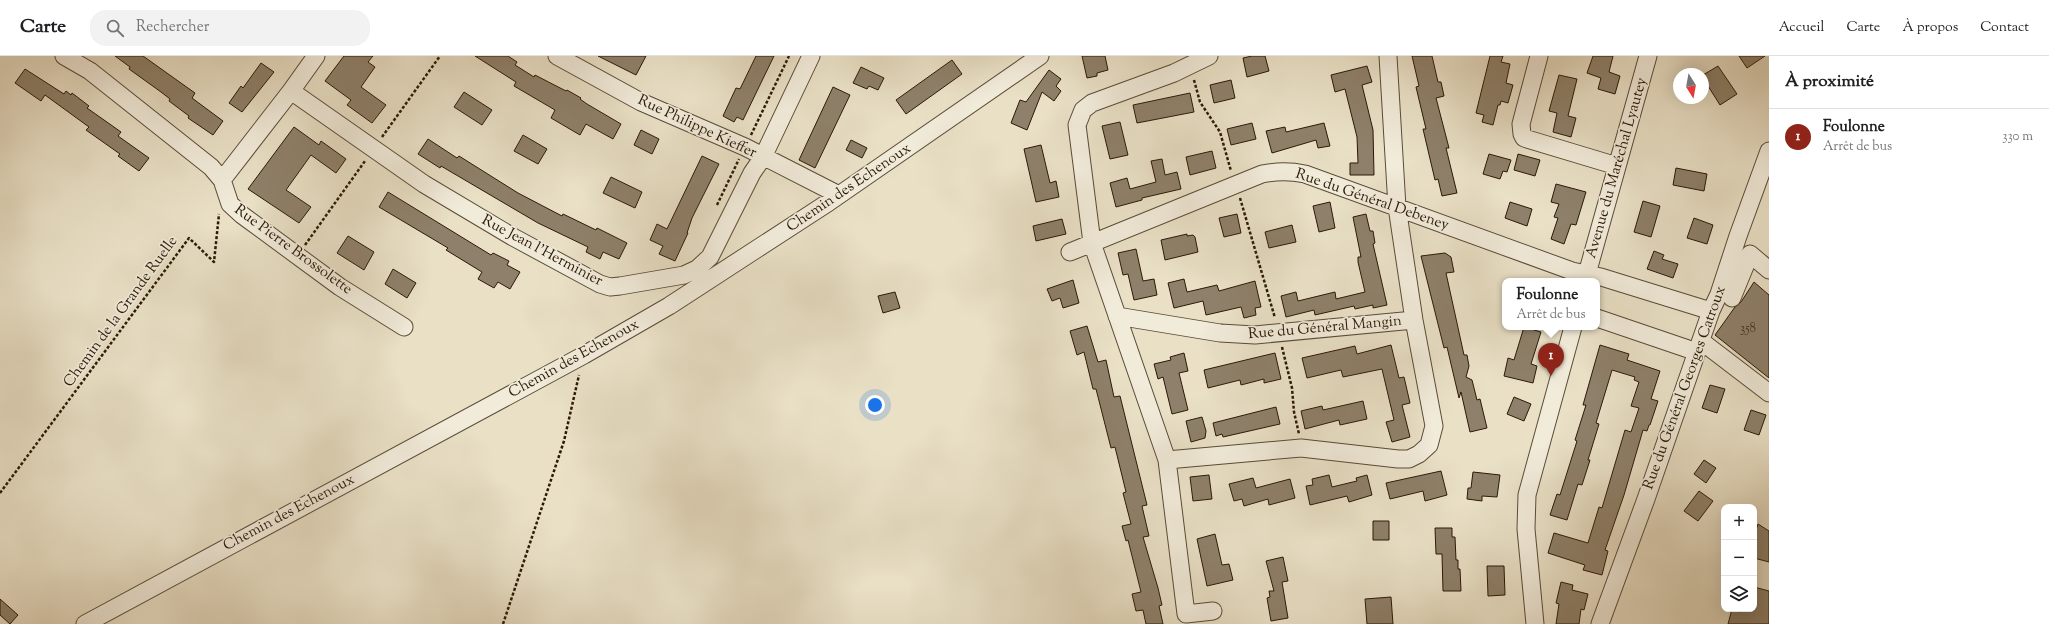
<!DOCTYPE html>
<html lang="fr">
<head>
<meta charset="utf-8">
<style>
	body { margin:0; font-family:"Sorts Mill Goudy",serif; background:#f2f2f2; color:#202124 }
	.controls { position:absolute; right:12px; bottom:12px; display:grid; overflow:hidden; border-radius:8px; box-shadow:0 4px 16px #0002 }
	.controls button { width:36px; height:36px; display:grid; place-items:center; padding:0; border:0; border-bottom:1px solid #e0e0e0; background:#fff; color:#202124; font:20px sans-serif }
	.compass { position:absolute; left:1673px; top:12px; width:36px; height:36px; border-radius:50%; background:#fff; box-shadow:0 4px 16px #0002; rotate:169deg }
	.you { position:absolute; left:875px; top:349px; width:14px; height:14px; margin:-10px; border:3px solid #fff; border-radius:50%; background:#1a73e8; box-shadow:0 0 0 6px #1a73e833 }
	.badge { display:grid; place-items:center; width:26px; height:26px; border-radius:50%; background:#8f2418; color:#fff; font-size:13px; font-weight:700 }
	.pin { position:absolute; translate:-50% -33px; filter:drop-shadow(0 1px 2px #0008) }
	.pin::after { content:''; position:absolute; top:21px; width:14px; height:12px; background:inherit; clip-path:polygon(0 0,100% 0,50% 100%) }
	.popup { position:absolute; left:1502px; top:222px; width:98px; height:52px; box-sizing:border-box; display:grid; place-content:center; border-radius:8px; background:#fff; filter:drop-shadow(0 1px 3px #0005); font-size:13px; white-space:nowrap; color:#757577 }
	.popup b { font-size:15px; color:#202124 }
	.popup::after { content:''; position:absolute; left:50%; top:100%; margin-left:-8px; border:8px solid transparent; border-top-color:#fff }
	.list { margin:0; padding:0; list-style:none }
	h2 { display:flex; justify-content:space-between; align-items:center; height:52px; margin:0; padding:0 16px; font-size:17px }
	h2 small { font-size:13px; font-weight:400; color:#757577 }
	.list li { display:grid; grid-template-columns:26px 1fr auto; gap:12px; align-items:center; box-sizing:border-box; height:56px; padding:0 16px; border-top:1px solid #e0e0e0 }
	.list b { display:block; font-size:15px; white-space:nowrap }
	.list p { margin:0; font-size:13px; white-space:nowrap; color:#757577 }
	.list em { font-size:13px; font-style:normal; color:#757577 }
	.icon { flex:none; width:22px; height:22px; fill:none; stroke:currentColor; stroke-width:2; stroke-linecap:round; stroke-linejoin:round }
	.map { position:relative; flex:none; width:1769px; height:568px; overflow:hidden }
	header { display:flex; align-items:center; gap:24px; box-sizing:border-box; height:56px; padding:0 20px; background:#fff; border-bottom:1px solid #e0e0e0 }
	header strong { font-size:19px }
	nav { display:flex; gap:22px; margin-inline-start:auto; font-size:14px }
	.search { width:280px; height:36px; background:#f2f2f2; display:flex; align-items:center; gap:10px; box-sizing:border-box; padding:0 14px; border-radius:16px; color:#757577; font-size:15px }
	main { display:flex }
	aside { flex:1; background:#fff }
	.map>svg:first-child { display:block }
	.building { fill:#8e806a; stroke:#2b1907 }
	.lines { fill:none; stroke-linecap:round; stroke-linejoin:round }
	.minor-casing { stroke:#5a4b37; stroke-width:19 }
	.path { stroke:#2b1907; stroke-width:2.5; stroke-dasharray:3 2; stroke-linecap:butt }
	.minor { stroke:#f1ebda; stroke-width:17 }
	.labels { text-anchor:middle; dominant-baseline:central; stroke-width:3.5; stroke-linejoin:round; paint-order:stroke }
	.number-label { font-size:13px; fill:#443320 }
	.street-label { font-size:15px; fill:#2b1907; stroke:#f1ebda }
</style>
</head>
<body>
<header>
<strong>Carte</strong>
<div class="search"><svg class="icon" aria-label="search" viewBox="0 0 24 24"><circle cx="10" cy="10" r="6"/><path d="M15 15l6 6"/></svg>Rechercher</div>
<nav><a>Accueil</a><a>Carte</a><a>À propos</a><a>Contact</a></nav>
</header>
<main>
<div class="map">
<svg width="1769" height="568" viewBox="0 0 1769 568">
	<rect width="100%" height="100%" fill="#e9e0c6"/>
	<filter id="stains"><feTurbulence type="fractalNoise" baseFrequency=".005" numOctaves="4"/><feColorMatrix values="0 0 0 0 .2 0 0 0 0 .09 0 0 0 0 .02 0 0 0 .5 -.17"/></filter>
	<radialGradient id="worn" r=".72"><stop offset=".6" stop-color="#630" stop-opacity="0"/><stop offset="1" stop-color="#630" stop-opacity=".3"/></radialGradient>
	<path class="building" d="M115,0H143L195,37L192,42L223,65L213,79L188,62L189,60L169,45L170,43L161,36L129,13L130,11Z
		M344,0H373L368,6L375,11L361,31L386,49L372,67L347,49L351,44L325,25Z
		M475,0H508L517,6L515,9L534,21L535,19L566,35L567,34L581,42L580,43L587,48L621,68L613,83L586,68L580,79L551,62L555,54L514,30L516,26Z
		M598,0H646L636,19Z
		M756,0H774L743,64L737,61L734,66L723,60L736,32L740,33Z
		M1082,0H1105L1108,14L1097,17V20L1087,22Z
		M1252,0H1265L1269,15L1247,21L1243,2Z
		M1412,0H1432L1438,26H1441L1444,40L1436,42L1449,92H1446L1457,137L1442,140L1438,123L1435,124L1423,73H1426L1416,31L1419,30Z
		M1490,0H1503L1501,6L1510,8L1506,27L1513,29L1508,47L1501,45L1500,49H1498L1493,69L1482,66L1484,59L1476,57Z
		M1593,0H1613L1609,16L1620,20L1615,38L1598,33L1601,22L1587,17Z
		M1739,0H1765L1747,12Z
		M952,4L962,18L906,58L896,44Z
		M261,7L274,16L242,56L229,47L241,30L243,32Z
		M1367,10L1372,26L1362,29L1373,74L1374,119H1350V107H1358L1357,81L1345,33L1335,36L1331,19Z
		M1718,10L1737,38L1720,49L1703,22V19Z
		M861,11L884,22L878,34L869,30L867,33L853,27Z
		M25,13L64,38L66,35L71,39L72,37L89,50L87,52L121,76L118,80L149,102L139,115L118,100L120,98L86,74L89,71L45,39L41,45L15,27Z
		M1049,14L1061,23L1056,30L1061,35L1054,45L1042,36L1027,74L1011,67L1020,44L1026,46Z
		M1559,19L1577,23L1568,60L1576,62L1571,81L1553,76L1557,57L1549,55Z
		M1231,24L1235,42L1214,47L1210,29Z
		M833,31L850,39L815,112L799,104Z
		M464,36L492,54L482,69L454,51Z
		M1190,37L1194,56L1137,67L1133,49Z
		M1120,66L1128,99L1110,103L1102,70Z
		M1252,67L1256,83L1231,89L1227,73Z
		M1324,67L1330,90L1318,92L1316,84L1272,97L1266,75L1285,71L1286,76Z
		M294,71L319,89L321,85L346,103L336,117L311,99L286,134L311,151L299,167L248,133Z
		M641,74L659,83L652,98L634,89Z
		M523,79L547,93L538,108L514,95Z
		M428,83L457,102L459,100L518,137L562,160L563,158L596,174L597,172L627,187L619,203L603,196L600,203L586,196L588,191L538,167L441,110L440,112L418,98Z
		M851,84L867,92L862,102L846,94Z
		M1041,89L1050,127L1056,125L1059,141L1036,146L1024,93Z
		M1212,95L1216,112L1190,119L1186,101Z
		M1489,98L1511,104L1507,116L1503,115L1500,123L1483,118Z
		M1518,98L1540,104L1535,120L1514,114Z
		M702,100L719,108L692,162L687,177H688L675,205L659,198L663,190L650,184L657,168L667,173Z
		M1162,103L1165,119L1177,116L1181,133L1142,142V144L1116,151L1110,127L1127,122L1130,133L1156,126L1151,105Z
		M1676,112L1707,118L1704,135L1673,129Z
		M611,121L642,136L635,152L603,137Z
		M1556,128L1586,136L1576,169L1571,168L1564,188L1551,183L1558,162L1554,161L1559,148L1551,146Z
		M388,136L491,199L493,197L509,205L507,209L520,216L510,233L498,226L494,232L478,223L482,216L446,194L448,192L379,151Z
		M1643,145L1660,150L1651,181L1634,176Z
		M1330,146L1335,172L1319,176L1313,150Z
		M1510,146L1532,153L1527,170L1505,162Z
		M1237,158L1241,177L1224,181L1219,162Z
		M1366,158L1370,175H1373L1375,187L1373,188L1387,249L1373,252V249L1355,253L1354,250L1315,259L1314,254L1286,261L1281,240L1296,236L1298,245L1335,236L1336,243L1365,236L1358,206V201H1361L1353,161Z
		M1694,162L1713,169L1707,188L1687,182Z
		M1062,163L1066,178L1036,185L1033,170Z
		M1292,169L1296,186L1269,192L1265,176Z
		M1187,178V180L1193,179L1195,181L1198,196L1165,204L1161,184Z
		M348,180L374,196L364,214L337,197Z
		M1136,193L1143,225L1154,223L1157,239L1134,244L1128,218L1123,219L1118,197Z
		M1654,195L1664,199L1662,203L1678,208L1673,222L1647,213Z
		M1445,197L1451,201L1454,216L1446,217L1464,299H1467L1469,310L1466,321L1472,324L1477,344L1480,343L1487,372L1470,376L1461,336L1459,342L1447,291L1444,292L1421,200Z
		M393,213L416,227L407,242L385,228Z
		M1184,223L1187,236L1217,229L1219,235L1255,225L1261,251L1255,252L1256,259L1244,262L1241,251L1206,259L1203,245L1174,252L1168,227Z
		M1073,224L1079,247L1063,252L1060,242L1052,245L1047,233Z
		M1754,226L1769,239V322L1715,279L1735,251L1741,246Z
		M895,236L900,252L883,257L878,240Z
		M1087,270L1098,306L1106,304L1114,341L1120,340L1147,449L1142,450L1149,480L1143,481L1158,532L1162,549L1159,550L1163,568H1146L1143,554L1136,555L1132,538L1141,536L1128,484L1126,485L1122,470L1131,468L1123,437L1126,436L1115,391L1111,392L1096,333H1093L1084,296L1077,299L1070,275Z
		M1524,271L1541,276L1531,308L1537,310L1533,327L1504,320L1508,302L1514,304Z
		M1391,289L1399,322L1404,321L1410,347L1402,349L1410,381L1392,386L1386,366L1394,364L1382,313L1343,321L1341,314L1307,322L1302,302L1355,290L1357,298Z
		M1600,289L1629,298L1627,304L1660,315L1651,343L1658,345L1650,369H1649L1647,375L1643,374L1624,439L1605,494L1608,495L1602,519L1583,514L1585,509L1548,497L1554,477L1588,487L1599,451L1602,452L1625,374L1631,376L1639,352L1631,350L1639,326L1634,324L1635,321L1612,314L1596,367L1599,368L1588,404H1590L1582,429L1578,428L1567,464L1550,459L1557,438L1560,439L1577,385L1575,384L1586,349H1583Z
		M1184,297L1188,315L1179,317L1188,354L1172,358L1163,321L1158,323L1154,308L1171,304L1170,301Z
		M1275,297L1281,323L1264,327V323L1241,329L1240,324L1208,332L1204,314Z
		M1710,329L1725,333L1717,357L1702,352Z
		M1514,341L1531,348L1524,365L1507,358Z
		M1363,345L1367,363L1340,369L1339,364L1305,373L1301,355L1322,350L1323,354Z
		M1276,351L1280,368L1223,381L1222,378L1216,380L1213,367Z
		M1751,354L1766,359L1759,379L1744,374Z
		M1202,361L1206,375L1205,382L1191,386L1186,365Z
		M1704,404L1716,412L1706,427L1694,418Z
		M1441,415L1447,439L1425,445L1423,435L1390,443L1386,427Z
		M1473,416L1500,419L1497,441L1482,440V445L1467,443L1468,432H1471Z
		M1209,419L1212,443L1193,445L1190,421Z
		M1329,419L1332,431L1357,425L1356,422L1367,419L1372,439L1349,446L1347,440L1310,449L1306,430L1313,429L1312,423Z
		M1253,422L1256,432L1290,423L1295,442L1269,449L1268,443L1244,450L1242,443L1234,445L1229,428Z
		M1699,435L1713,445L1698,465L1684,455Z
		M1373,465H1389V484H1373Z
		M1758,468L1769,475V506L1754,502V480Z
		M1435,472H1452V481H1455L1456,504H1458V513H1460L1461,535H1443L1442,498H1436Z
		M1215,478L1222,509L1229,508L1233,524L1207,530L1197,483Z
		M1283,501L1288,525L1282,526L1288,562L1271,565L1267,542L1270,541L1269,535H1274L1266,505Z
		M1487,510H1504L1505,539L1488,540Z
		M1561,526L1573,529L1572,534L1588,538L1584,554L1581,553L1579,568H1556L1559,548L1556,547Z
		M1754,531L1769,535V568H1728L1732,553L1741,556L1742,553H1754Z
		M1391,541L1393,568H1367L1365,543Z
		M0,543L18,559L10,568L0,559Z"/>
	<g class="lines">
		<defs>
			<path id="minor" d="M64,0L90,15L211,111L222,124L230,148L242,159L340,231L404,271
				M557,0L641,46L745,91L839,139
				M1209,0L1174,17L1092,47L1083,54L1077,69L1092,187L1167,404L1301,392L1398,403H1409L1419,398L1429,389L1434,370L1414,264L1397,151L1388,0
				M1539,0L1521,68L1522,78L1524,82L1617,110
				M291,35L424,128L513,181L600,228L610,231L620,230L684,219L697,213L710,201L752,117L763,101L811,0
				M222,124L291,35L316,0
				M1070,196L1262,118C1277,115 1290,115 1305,118L1572,215L1601,221L1711,255
				M1585,225L1648,0
				M1732,242L1750,198L1769,214
				M1117,260L1220,277L1255,279L1414,264
				M1597,262L1697,296
				M1701,285L1769,337
				M1167,404L1186,558L1213,555
				M85,568L584,299L669,250L829,146L1040,0
				M1535,568L1526,473L1527,439L1573,271
				M1600,568L1646,443L1711,255L1719,238L1738,180L1769,95"/>
		</defs>
		<use href="#minor" class="minor-casing"/>
		<path class="path" d="M1194,24L1200,46L1220,76L1231,115
			M751,79L789,0
			M382,81L440,0
			M1240,142L1275,262
			M717,149L739,103
			M305,189L365,105
			M1282,291L1292,332L1294,356L1299,378
			M0,437L189,182L214,206L219,158
			M503,568L564,385L579,319"/>
		<use href="#minor" class="minor"/>
	</g>
	<g class="labels">
		<g class="number-label">
			<text x="1748" y="273">358</text>
		</g>
		<g class="street-label">
			<text transform="translate(697 71) rotate(25)">Rue Philippe Kieffer</text>
			<text transform="translate(1617 112) rotate(-74)">Avenue du Maréchal Lyautey</text>
			<text transform="translate(849 132) rotate(-34)">Chemin des Echenoux</text>
			<text transform="translate(1372 144) rotate(19)">Rue du Général Debeney</text>
			<text transform="translate(293 194) rotate(36)">Rue Pierre Brossolette</text>
			<text transform="translate(542 195) rotate(28)">Rue Jean l'Herminier</text>
			<text transform="translate(121 256) rotate(-54)">Chemin de la Grande Ruelle</text>
			<text transform="translate(1325 272) rotate(-5)">Rue du Général Mangin</text>
			<text transform="translate(574 303) rotate(-29)">Chemin des Echenoux</text>
			<text transform="translate(1685 332) rotate(-70)">Rue du Général Georges Catroux</text>
			<text transform="translate(289 457) rotate(-28)">Chemin des Echenoux</text>
		</g>
	</g>
	<rect width="100%" height="100%" filter="url(#stains)"/>
	<rect width="100%" height="100%" fill="url(#worn)"/>
</svg>
<div class="controls">
<button>+</button>
<button>−</button>
<button><svg class="icon" aria-label="layers" viewBox="0 0 24 24"><path d="M12 4l9 5-9 5-9-5zM3 14l9 5 9-5"/></svg></button>
</div>
<svg class="compass" viewBox="-18 -18 36 36"><path d="M0-13l5 13h-10z" fill="#e53935"/><path d="M0 13l5-13h-10z" fill="#757577"/></svg>
<div class="you"></div>
<div class="pin badge" style="left:1551px;top:320px">1</div>
<div class="popup"><b>Foulonne</b>Arrêt de bus</div>
</div>
<aside>
<h2>À proximité<small></small></h2>
<ul class="list">
<li><span class="badge">1</span><div><b>Foulonne</b><p>Arrêt de bus</p></div><em>330 m</em></li>
</ul>
</aside>
</main>
</body>
</html>
